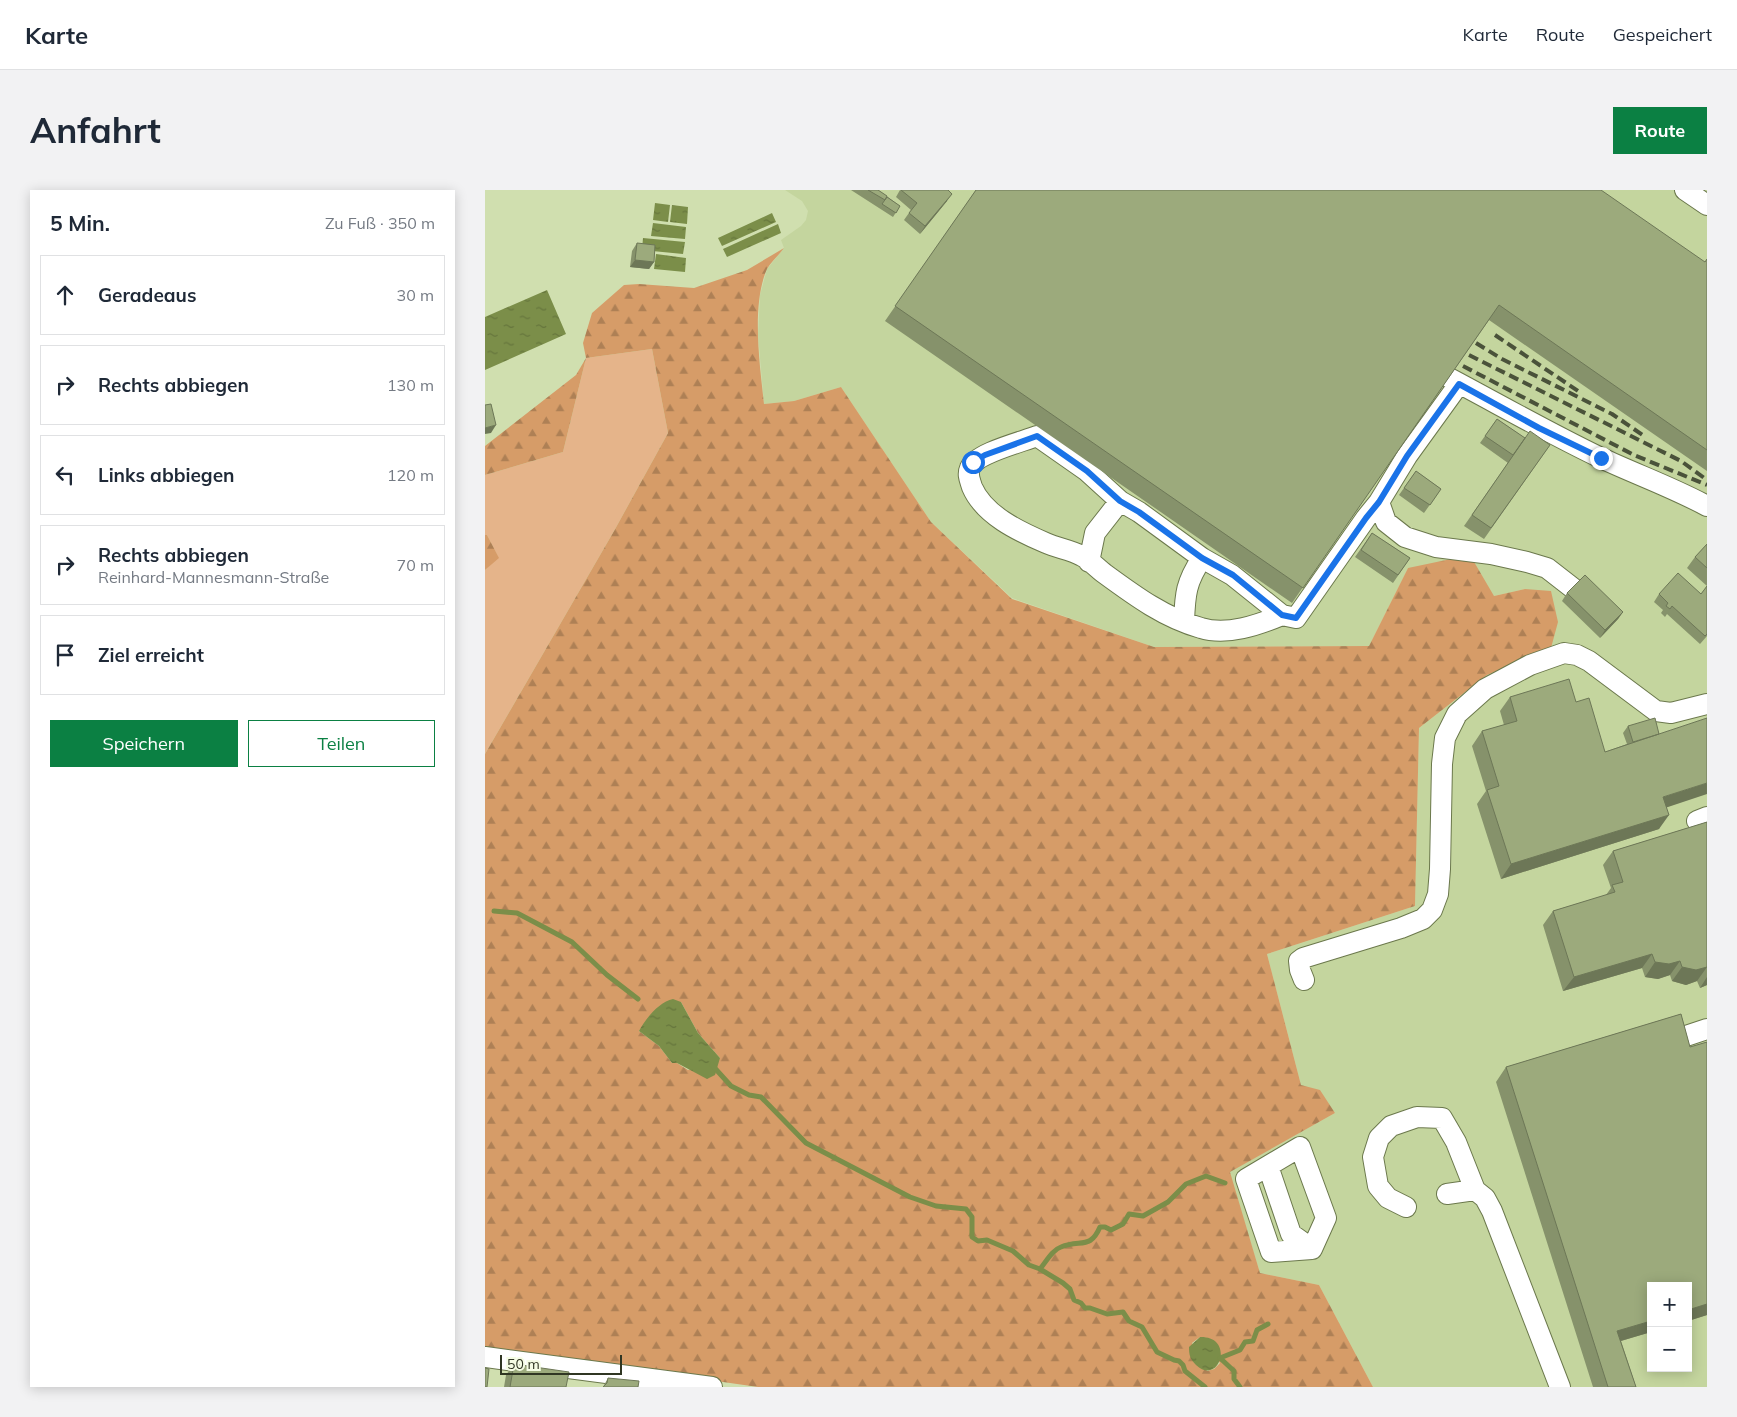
<!DOCTYPE html>
<html lang="de">
<head>
<meta charset="utf-8">
<style>
	body { margin:0; font-family:Mulish,sans-serif; background:#f2f2f3; color:#1f2937 }
	.controls { position:absolute; right:15px; bottom:15px; display:grid; overflow:hidden; border-radius:0px; box-shadow:0 2px 12px #0003 }
	.controls button { width:45px; height:45px; display:grid; place-items:center; padding:0; border:0; border-bottom:1px solid #e0e1e3; background:#fff; color:#1f2937; font:25px sans-serif }
	.scale { position:absolute; left:15px; bottom:12px; width:122px; box-sizing:border-box; padding-left:5px; border:2px solid #303623; border-top:0; font-size:14px; line-height:18px; white-space:nowrap; color:#303623; -webkit-text-stroke:4px #f5fde4; paint-order:stroke }
	.stop { position:absolute; width:15px; height:15px; margin:-11px; border:4px solid #1a73e8; border-radius:50%; background:#fff }
	.stop.end { background:#1a73e8; border-color:#fff; box-shadow:0 1px 5px #0008 }
	.list { margin:0; padding:0; list-style:none }
	h2 { display:flex; justify-content:space-between; align-items:center; height:65px; margin:0; padding:0 20px; font-size:21px }
	h2 small { font-size:16px; font-weight:400; color:#747a83 }
	.list li { display:grid; grid-template-columns:32px 1fr auto; gap:15px; align-items:center; box-sizing:border-box; height:80px; margin:0 10px 10px; padding:0 10px; border:1px solid #e0e1e3; border-radius:0px }
	.list b { display:block; font-size:19px; white-space:nowrap }
	.list p { margin:0; font-size:16px; white-space:nowrap; color:#747a83 }
	.list em { font-size:16px; font-style:normal; color:#747a83 }
	.actions { display:flex; gap:10px; padding:15px 20px }
	.actions a { flex:1; padding:11px 0; border:1px solid #0b8043; border-radius:0px; text-align:center; font-size:18px; color:#0b8043 }
	.actions .main { background:#0b8043; color:#fff }
	.icon { flex:none; width:28px; height:28px; fill:none; stroke:currentColor; stroke-width:2; stroke-linecap:round; stroke-linejoin:round }
	.map { position:relative; flex:none; width:1222px; height:1197px; overflow:hidden; border-radius:0px }
	header { display:flex; align-items:center; gap:30px; box-sizing:border-box; height:70px; padding:0 25px; background:#fff; border-bottom:1px solid #e0e1e3 }
	header strong { font-size:24px }
	nav { display:flex; gap:28px; margin-inline-start:auto; font-size:18px }
	.intro { display:flex; align-items:center; justify-content:space-between; box-sizing:border-box; height:120px; padding:0 30px }
	h1 { margin:0; font-size:35px }
	.button { padding:12px 22px; border-radius:0px; background:#0b8043; color:#fff; font-size:18px; font-weight:700 }
	main { display:flex; gap:30px; padding:0 30px }
	aside { flex:1; background:#fff; border-radius:0px; box-shadow:0 2px 12px #0003 }
	.map>svg:first-child { display:block }
	.built { fill:#c4d59e; fill-rule:evenodd }
	.green { fill:#e5b48a }
	.forest { fill:url(#forest-firs); fill-rule:evenodd }
	.water { fill:url(#water-ripples) }
	.lines { fill:none; stroke-linecap:round; stroke-linejoin:round }
	.stream { stroke:#7b8e49; stroke-width:5 }
	.minor-casing { stroke:#6b784c; stroke-width:22 }
	.minor { stroke:#fff; stroke-width:20 }
	.rail { stroke:#4a523a; stroke-width:4; stroke-dasharray:10 5; stroke-linecap:butt }
	.wall { fill:#86926b }
	.shaded-wall { fill:#6d7757 }
	.building { fill:#9caa7c; stroke:#6d7757 }
	.route { stroke:#1a73e8; stroke-width:6 }
</style>
</head>
<body>
<header>
<strong>Karte</strong>
<nav><a>Karte</a><a>Route</a><a>Gespeichert</a></nav>
</header>
<div class="intro"><h1>Anfahrt</h1><a class="button">Route</a></div>
<main>
<aside>
<h2>5 Min.<small>Zu Fuß · 350 m</small></h2>
<ul class="list">
<li><svg class="icon" aria-label="ahead" viewBox="0 0 24 24"><path d="M12 20V5M6 11l6-6 6 6"/></svg><div><b>Geradeaus</b></div><em>30 m</em></li>
<li><svg class="icon" aria-label="right" viewBox="0 0 24 24"><path d="M7 20v-9h11M14 6l5 5-5 5"/></svg><div><b>Rechts abbiegen</b></div><em>130 m</em></li>
<li><svg class="icon" aria-label="left" viewBox="0 0 24 24"><path d="M17 20v-9H6M10 6l-5 5 5 5"/></svg><div><b>Links abbiegen</b></div><em>120 m</em></li>
<li><svg class="icon" aria-label="right" viewBox="0 0 24 24"><path d="M7 20v-9h11M14 6l5 5-5 5"/></svg><div><b>Rechts abbiegen</b><p>Reinhard-Mannesmann-Straße</p></div><em>70 m</em></li>
<li><svg class="icon" aria-label="arrive" viewBox="0 0 24 24"><path d="M6 21V4h12l-3 4 3 4H6"/></svg><div><b>Ziel erreicht</b></div></li>
</ul>
<div class="actions"><a class="main">Speichern</a><a>Teilen</a></div>
</aside>
<div class="map">
<svg width="1222" height="1197" viewBox="0 0 1222 1197">
	<defs>
		<pattern id="forest-firs" width="22" height="20" patternUnits="userSpaceOnUse" patternTransform="scale(1.25)"><rect width="22" height="20" fill="#d69c68"/><path d="M5 1l3.5 6h-7zM16 11l3.5 6h-7z" fill="#ae8055"/></pattern>
		<pattern id="water-ripples" width="26" height="14" patternUnits="userSpaceOnUse" patternTransform="scale(1.25)"><rect width="26" height="14" fill="#7b8e49"/><path d="M2 4q2-2 4 0t4 0M15 11q2-2 4 0t4 0" fill="none" stroke="#65753c"/></pattern>
	</defs>
	<rect width="100%" height="100%" fill="#d0dfaf"/>
	<path class="built" d="M300,0H1222V1197H888L834,1095L775,1083L744,982L850,923L816,895L782,764L930,716L934,538L1002,485L1066,458L1040,399L1009,406L923,378L884,456L669,457L527,408L446,332L356,197L309,211L279,214L273,145L275,105L282,79L299,58L296,50L316,36L321,30L323,21L317,11ZM1166,1096H1203V1178H1166Z"/>
	<path class="green" d="M167,159L183,243L129,341L0,564V380L13,367L2,345H0V285L78,262L101,168Z"/>
	<path class="forest" d="M299,58C294,65 286,72 282,79C266,115 275,176 279,214L309,211L356,197L446,332L527,409L669,457L884,456L923,378L985,365L1009,406L1040,399L1066,401L1073,432L1066,458L1002,485L934,538L930,716L782,764L816,895L835,900L850,923L745,982L775,1083L834,1095L888,1197H273L0,1158V564L129,341L183,243L167,159L101,168L78,262L0,285V256L91,185L101,168L98,153L107,123L139,95L154,94L209,98L262,80ZM196,812L213,843L235,868L203,880L192,873H187L174,856L154,841ZM715,1147L735,1173L729,1179L722,1181L707,1153Z
		M0,345H2L14,368L0,380Z"/>
	<path class="water" d="M170,13L185,15L183,32L168,30Z
		M187,15L203,17L202,34L185,32Z
		M287,23L291,32L237,56L233,48Z
		M168,33L201,37L200,49L166,46Z
		M293,34L296,43L242,67L238,59Z
		M158,48L200,52L198,64L157,60Z
		M171,64L201,68L200,82L169,79Z
		M62,100L81,144L0,180V127Z
		M188,809L196,812L213,843L235,868L230,885L222,889L192,873H187L174,856L154,841C161,828 174,812 188,809Z
		M715,1147C751,1146 734,1197 711,1175C705,1169 704,1165 704,1157Z"/>
	<g class="lines">
		<path class="stream" d="M9,721L32,723L87,752L122,785L153,809
			M227,875L246,896L264,905L276,907L321,953L425,1007L451,1016L481,1019L487,1027V1047L493,1051L502,1050L528,1061L544,1075L555,1079L578,1093L585,1099L589,1110L596,1113L600,1118H605L622,1124L638,1122L644,1131L657,1137L672,1162L689,1170L694,1171L698,1175L700,1181L720,1197
			M555,1079C561,1072 567,1060 576,1057C596,1049 605,1060 615,1037H620L626,1040L638,1034L644,1024L658,1026L683,1012L701,994L721,986L740,993
			M755,1197L749,1189V1181L735,1168L755,1160L760,1152L768,1151L772,1140L783,1134"/>
		<defs>
			<path id="minor" d="M1200,0L1222,15
				M966,189C1015,215 1064,243 1114,267C1150,284 1187,297 1222,316
				M974,194L922,266L894,312L901,332L920,347L951,357L1006,364L1042,372L1062,378L1089,399
				M604,372L610,343L635,311
				M797,425C773,435 742,446 716,438C680,428 650,406 620,384C613,379 605,370 597,366C586,360 572,358 561,353C533,341 499,325 487,297C485,290 482,285 485,278C491,263 537,252 552,246L602,281L635,311L654,322L717,368L747,385L797,425L811,428L881,328L894,312
				M699,432C700,404 701,392 717,368
				M1212,631L1222,627
				M819,790L815,780L814,771L818,768L916,738L938,729L947,720L953,704L955,679L957,574L960,548L972,524L1000,499L1045,475L1079,463L1092,465L1104,471L1171,521L1186,523L1222,514
				M1198,847L1222,839
				M815,957L841,1028L827,1059L786,1062L761,989Z
				M783,976L806,1044L827,1059
				M962,1004L990,1000L1000,1008L1007,1021L1075,1197
				M921,1017L903,1008L893,996L888,967L894,948L906,936L932,927L957,928L971,952L990,1000
				M0,1167L227,1197"/>
		</defs>
		<use href="#minor" class="minor-casing"/>
		<use href="#minor" class="minor"/>
		<path class="rail" d="M1010,145L1096,203
			M991,153L1017,169L1127,224L1159,246
			M984,165L1196,271L1222,290
			M978,176L1149,265L1222,295"/>
	</g>
	<path class="wall" d="M366,0H393L415,16L408,27Z
		M415,0L462,11L435,44L419,30L426,20L411,7Z
		M491,0L1220,72L1222,69V281L1004,130L807,413L400,131Z
		M152,53L169,72L164,79L145,77L147,61Z
		M1012,229L1040,248L1065,255L999,349L979,336L1027,267L1023,273L995,253Z
		M931,281L956,299L939,323L914,305Z
		M887,343L925,368L908,393L870,367Z
		M1222,354V396L1202,378L1210,367Z
		M1222,396V446L1215,454L1182,424L1180,427L1176,423L1178,420L1169,412L1174,404H1216Z
		M1082,403L1138,422L1133,429L1115,448L1077,411Z
		M1025,507L1091,512L1120,562L1142,554L1138,543L1143,536L1182,617L1174,639L1016,689L992,614L1001,601L987,556L997,541L1019,535L1015,521Z
		M1222,632V795L1215,798L1212,791L1201,795L1187,791L1185,785L1173,789L1160,787L1157,778L1078,801L1058,735L1068,721L1121,705L1126,698L1118,675L1128,661Z
		M1196,824L1205,857L1222,852V1125L1203,1131V1096H1166V1142L1136,1151L1151,1197H1108L1011,892L1021,877Z
		M29,1174L81,1197H19L21,1185Z
		M123,1188L153,1197H118Z"/>
	<path class="shaded-wall" d="M467,4L462,11L435,44L440,36Z
		M150,70L169,72L164,79L145,77Z
		M11,235L6,243L0,244V238Z
		M1138,422L1133,429L1115,448L1120,440Z
		M1222,593V604L1168,622L1178,607Z
		M1184,625L1174,639L1016,689L1026,674Z
		M1167,764L1157,778L1078,801L1089,787Z
		M1195,771L1185,785L1173,789L1160,787L1170,772Z
		M1197,777H1222L1212,791L1201,795L1187,791Z
		M1222,787V795L1215,798Z
		M1222,1114V1125L1203,1131V1120Z
		M1166,1131V1142L1122,1155L1132,1141Z"/>
	<path class="building" d="M383,0H393L402,6L400,10Z
		M416,0H463L467,4L440,36L424,23L432,13Z
		M491,0H1116L1220,72L1222,69V260L1014,115L818,398L410,116Z
		M402,7L415,16L411,23L397,14Z
		M152,53L170,55L169,72L150,70Z
		M6,214L11,235L0,238V215Z
		M1012,229L1040,248L1028,265L1000,246Z
		M1045,241L1065,255L1006,338L987,325Z
		M931,281L956,299L945,315L919,298Z
		M887,343L925,368L913,385L876,360Z
		M1222,354V378L1210,367Z
		M1193,383L1216,404L1222,396V444L1220,446L1187,416L1185,419L1181,416L1183,413L1174,404Z
		M1100,385L1138,422L1120,440L1082,403Z
		M1084,489L1091,512L1104,508L1120,562L1222,528V593L1178,607L1184,625L1026,674L1002,600L1014,596L997,541L1032,531L1025,507Z
		M1170,528L1174,544L1148,552L1143,536Z
		M1222,632V777L1211,780L1197,777L1195,771L1184,774L1170,772L1167,764L1089,787L1068,721L1130,702L1127,695L1138,692L1128,661Z
		M1196,824L1205,857L1222,852V1114L1203,1120V1096H1166V1131L1132,1141L1151,1197H1123L1021,877Z
		M29,1174L84,1182L81,1197H25Z
		M0,1178L4,1179L2,1197H0Z
		M123,1188L154,1191L153,1197H118L122,1193Z"/>
	<g class="lines">
		<path class="route" d="M488,272L500,265L552,246L602,281L635,311L654,322L717,368L748,385L797,425L811,428L881,328L894,312L922,266L974,194L1054,238L1116,268"/>
	</g>
</svg>
<div class="controls">
<button>+</button>
<button>−</button>
</div>
<div class="scale">50 m</div>
<div class="stop" style="left:488px;top:272px"></div>
<div class="stop end" style="left:1116px;top:268px"></div>
</div>
</main>
</body>
</html>
